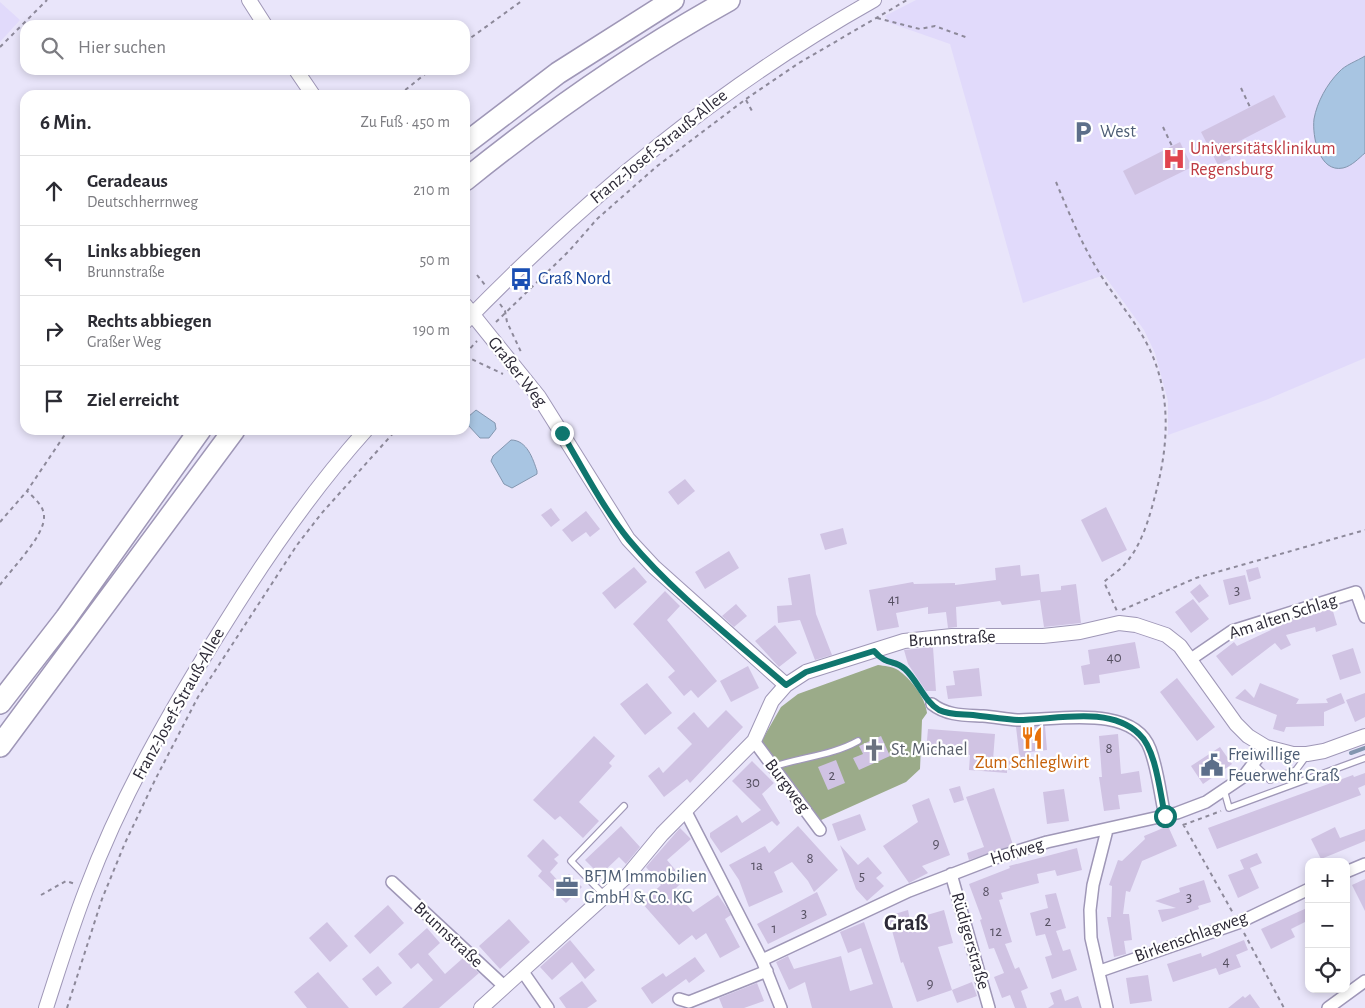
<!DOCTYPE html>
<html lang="de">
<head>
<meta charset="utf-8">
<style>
	body { margin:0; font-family:"Alegreya Sans",sans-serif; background:#f7f7f7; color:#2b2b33 }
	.controls { position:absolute; right:15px; bottom:15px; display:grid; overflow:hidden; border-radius:10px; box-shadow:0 2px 8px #0003 }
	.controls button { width:45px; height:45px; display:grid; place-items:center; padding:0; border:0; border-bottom:1px solid #e1e1e2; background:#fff; color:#2b2b33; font:25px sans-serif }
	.stop { position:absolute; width:15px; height:15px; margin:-11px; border:4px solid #0f766e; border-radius:50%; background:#fff }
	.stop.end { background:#0f766e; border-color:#fff; box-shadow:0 1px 5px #0008 }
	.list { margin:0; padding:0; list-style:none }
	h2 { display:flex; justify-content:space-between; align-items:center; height:65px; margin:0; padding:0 20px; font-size:21px }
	h2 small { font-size:16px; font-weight:400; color:#7c7c81 }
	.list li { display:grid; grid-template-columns:32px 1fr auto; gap:15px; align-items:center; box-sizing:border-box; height:70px; padding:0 20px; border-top:1px solid #e1e1e2 }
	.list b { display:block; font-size:19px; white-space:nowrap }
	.list p { margin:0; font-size:16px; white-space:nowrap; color:#7c7c81 }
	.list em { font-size:16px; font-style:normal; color:#7c7c81 }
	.icon { flex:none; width:28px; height:28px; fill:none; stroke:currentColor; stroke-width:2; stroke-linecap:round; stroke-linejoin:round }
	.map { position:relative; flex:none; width:1365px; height:1008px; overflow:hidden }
	.search { position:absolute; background:#fff; box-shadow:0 2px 8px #0003; left:20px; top:20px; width:450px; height:55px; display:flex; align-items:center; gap:12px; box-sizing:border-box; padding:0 18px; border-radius:15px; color:#7c7c81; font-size:19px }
	.panel { position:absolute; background:#fff; box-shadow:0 2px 8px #0003; left:20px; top:90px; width:450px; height:345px; border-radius:15px }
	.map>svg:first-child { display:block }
	.built { fill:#e1dafb }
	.forest { fill:#9bab89 }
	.water { fill:#a8c5e2; stroke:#8396af }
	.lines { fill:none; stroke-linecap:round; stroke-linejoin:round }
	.stream { stroke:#8396af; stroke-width:4 }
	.building { fill:#d0c3e3 }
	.service-casing { stroke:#9f97b7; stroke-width:8 }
	.minor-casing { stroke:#9f97b7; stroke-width:14 }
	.tertiary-casing { stroke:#9f97b7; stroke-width:16 }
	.motorway-casing { stroke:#9f97b7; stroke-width:24 }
	.path { stroke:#8d899a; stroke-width:2; stroke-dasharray:4 4; stroke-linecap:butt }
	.service { stroke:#fff; stroke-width:5.5 }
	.minor { stroke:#fff; stroke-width:11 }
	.tertiary { stroke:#fff; stroke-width:14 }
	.motorway { stroke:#fff; stroke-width:21 }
	.route { stroke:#0f766e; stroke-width:6 }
	.labels { text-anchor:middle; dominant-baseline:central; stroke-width:4.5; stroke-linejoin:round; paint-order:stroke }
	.number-label { font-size:15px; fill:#565062 }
	.service-label { font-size:18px; fill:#4e5e75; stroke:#fff; text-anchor:start }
	.street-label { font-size:18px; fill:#2d2a37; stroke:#fff }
	.health-label { font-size:18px; fill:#be3a42; stroke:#fff; text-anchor:start }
	.transit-label { font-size:18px; fill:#164399; stroke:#fff; text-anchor:start }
	.worship-label { font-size:18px; fill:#5b616d; stroke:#fff; text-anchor:start }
	.food-label { font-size:18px; fill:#c56008; stroke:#fff }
	.district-label { font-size:22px; font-weight:bold; fill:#2d2a37; stroke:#fff }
</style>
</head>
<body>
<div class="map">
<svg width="1365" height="1008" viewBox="0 0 1365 1008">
	<rect width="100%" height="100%" fill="#e9e5fa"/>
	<path class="built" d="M916,0H1365V358L1266,400L1168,435V401L1155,353L1144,330L1104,275L1023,303L950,44L890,23L885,16Z
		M0,2L20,20L0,42Z"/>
	<path class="forest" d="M878,665C884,666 892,666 898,670C910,678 926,698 927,713L922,720L920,769L906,782L819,821L761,742L781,707L798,694Z"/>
	<path class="water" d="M1365,56V153C1359,158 1352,166 1343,168C1319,173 1312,136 1314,119C1317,102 1327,84 1339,72C1345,65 1357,61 1365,56Z
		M476,410L495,423L496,429L489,438H480L468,425V417Z
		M511,440C527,440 533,459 537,471V474L512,488L504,484L491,461L493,456Z"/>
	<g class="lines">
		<path class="stream" d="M1351,753L1365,748"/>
	</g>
	<path class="building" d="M1274,95L1286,117L1226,148L1231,159L1218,165L1201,132Z
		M1180,142L1192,167L1135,195L1123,171Z
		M685,479L695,491L678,505L668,492Z
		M1106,507L1127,550L1102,562L1081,520Z
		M551,508L560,520L551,527L541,515Z
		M586,511L600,529L590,537L586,532L572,542L562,530Z
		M843,528L847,544L825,550L820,534Z
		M729,551L739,568L705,589L695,572Z
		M1020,565L1021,576L1039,574L1041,592L1061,590V586L1076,584L1081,623L1044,627L1040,600L1002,605L1000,601L956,607L957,627L948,628L946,612L928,614V607L896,613L899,627L877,631L869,590L913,582L914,584L955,583V585L996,580L995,568Z
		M634,567L647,582L615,609L602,593Z
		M1258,567L1261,578L1249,582L1246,570Z
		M810,574L816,614L832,655L815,660L800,620L778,623L777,606L792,605L788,578Z
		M1245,575L1251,599L1229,605L1223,580Z
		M1200,584L1209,596L1199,603L1190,592Z
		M665,591L680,606L667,620L717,681L698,698L691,690L684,696L668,677L675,671L633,624Z
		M1193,599L1209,619L1191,633L1175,612Z
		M736,604L747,616L734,627L722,616Z
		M1332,608L1337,625L1316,632L1315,627L1286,635L1291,645L1281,650L1275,643L1232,676L1216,656L1234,642L1237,646L1294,619Z
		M775,625L797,653L779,667L755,641Z
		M1135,642L1140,668L1099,675L1100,683L1084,685L1081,666L1090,664L1088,650Z
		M933,647L936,691H926L908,664L904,650Z
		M1353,648L1361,673L1340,680L1332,655Z
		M748,666L759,688L731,702L720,681Z
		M979,668L982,696L948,699L946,686L955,685L953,671Z
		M1177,678L1215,727L1197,741L1160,692Z
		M647,683L672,713L645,735L620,704Z
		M1260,683L1299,699L1296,704L1328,703L1326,699L1341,693L1345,703L1324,712V726L1286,727L1284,732L1273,729L1277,715L1235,698L1245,689L1254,698Z
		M1365,693V717L1355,722L1346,700Z
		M726,710L743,727L690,783L687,779L664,797L648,776L659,767L663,773L692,744L677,728L694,712L708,728Z
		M1045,726L1047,750L1030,752L1034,767L1007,770V773L969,770L970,755L926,752L928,729L995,734L993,760L1020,761L1016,727Z
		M1118,734L1121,774L1139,771L1142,792L1118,795L1120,809L1104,811L1099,777H1102L1099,736Z
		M594,736L615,756L609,763L612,766L579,802L599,821L583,838L560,816L555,820L533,800Z
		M881,736L890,756L859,770L853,758L863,754L859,746Z
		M1220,747L1232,764L1203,784L1191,766Z
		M836,760L845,783L828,790L818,767Z
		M752,761L774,783L762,794L780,823L777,826L772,821L721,853L710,837V833L737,815L742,823L761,810L732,781Z
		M1365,773V785L1358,788L1361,795L1217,849L1208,828L1353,775L1354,777Z
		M960,786L964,800L954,803L949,789Z
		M994,788L1013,845L969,860L967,853L984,847L966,797Z
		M1064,789L1069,821L1047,824L1043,792Z
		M929,798L950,855L922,866L928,873L909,883L883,846L918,822L912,805Z
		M860,814L866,830L838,841L832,824Z
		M621,826L640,847L626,864L619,857L600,875L585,860Z
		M798,826L838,870L814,892L808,881L792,862L774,872L783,892L749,907L739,880L729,865L765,846L769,853Z
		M1168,826L1177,846L1142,861L1130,892L1126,891L1123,914H1129L1132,940L1124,941L1126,954L1114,957L1107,917H1111L1112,886L1109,885L1118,860L1122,861L1145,839L1144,836Z
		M1335,827L1340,838L1365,829V841L1321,859L1311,839Z
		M680,828L691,839L667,860L684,880L674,890L693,912L718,895L727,908L731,915L725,919L740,947L720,958L706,933L696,940L692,935L679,945L642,903L661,885L646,867Z
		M543,839L559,855L554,859L558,863L550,872L560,883L569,874L582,887L566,903L538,876L542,871L527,856Z
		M840,845L858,865L868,857L882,873L876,878L884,886L867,901L856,889Z
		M1077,848L1082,870L1057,876L1055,870L1037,874L1039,883L1001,893L1003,899L999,900L1012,942L1005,944L1015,969L1019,967L1028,988L1021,991L1027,1008H1015L1010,995L1002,998L994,977L1004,973L994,948L989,949L980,920L982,919L969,884L1010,868L1009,866Z
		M1257,853L1262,863L1250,868L1259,888L1238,898L1228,875L1244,869L1240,860Z
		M1365,879V911L1352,885Z
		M1204,880L1211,902L1198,906L1199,909L1162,922L1158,910L1176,908L1155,901L1180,892L1179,888Z
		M817,892L827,915L768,944L757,924Z
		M1056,893L1066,928L1056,931L1063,951L1070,949L1077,970L1052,979L1045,957L1052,955L1045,934L1036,936L1030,913L1048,908L1045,895Z
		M388,905L404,923L370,954L354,936Z
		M1309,907V920L1291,929L1295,937L1271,949L1261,929Z
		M908,910L910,920L944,910L953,943L938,947L952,990L917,1002L903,962L901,963L888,916Z
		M509,919L530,942L500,969L479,946Z
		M327,922L348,946L330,962L309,938Z
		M864,922L893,1008H812L805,982L789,990L776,962L788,956L794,969L841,956L850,991L873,984L861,948L848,953L840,932Z
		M427,928L440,943L428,954L445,974L463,958L479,973L439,1008H402L433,980L418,963L411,969L398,954Z
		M570,940L595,970L585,979L572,962L552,980L540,967Z
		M1244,940L1248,950L1236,955L1241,967L1219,975L1216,968L1173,982L1167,964L1201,953L1202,957Z
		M695,957L705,971L689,983L686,979L652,1004L641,988L663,973L666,977Z
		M378,966L392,983L376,996L362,979Z
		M318,972L349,1008H307L294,992Z
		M1148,975L1152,1001L1130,1004L1126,978Z
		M582,981L597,1001L587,1008H566L559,998Z
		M972,982L977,996L957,1003L952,990Z
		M757,983L764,1001L744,1008H723L719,998Z
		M1061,989L1065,1001L1078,996L1082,1008H1048L1054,1004L1050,993Z
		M1250,994L1260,1008H1228L1243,996L1245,998Z"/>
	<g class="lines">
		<defs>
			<path id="service" d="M1254,764L1270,780L1296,770L1307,755
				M773,767C801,757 831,756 858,741
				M1224,790L1229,808L1365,758
				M604,895L571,861L624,806"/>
			<path id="minor" d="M1191,659L1232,631L1356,592L1365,617
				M932,704C947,716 965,715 983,716C994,717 1006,719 1017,720C1054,721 1133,703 1150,749C1158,770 1160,794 1165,816
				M754,741L820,830
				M686,812L762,960L781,1008
				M1346,872L1365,864
				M951,874L989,1008
				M392,882L505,987
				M762,960L909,891L992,859L1047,842L1177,813L1206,802L1243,777L1266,747
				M1100,971L1238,923L1309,889
				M523,972L548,1008
				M679,999L689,1002L767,971
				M1107,1008L1091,938L1090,910L1093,885L1107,830
				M1328,1008L1365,981"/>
			<path id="tertiary" d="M249,0L265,25
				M296,70L313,95
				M465,305L539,397L628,539L654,567L786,685
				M465,322C589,195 719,87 874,0
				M46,1008C59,968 71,929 86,890C121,797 171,709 224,625C266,557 312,490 366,430
				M481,1008L628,875L662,834L754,741L772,701L786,685L806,672L904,641L952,636H1043L1080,632L1119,623L1136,625L1166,635L1180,646L1236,724L1248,736L1266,747L1293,754H1307L1324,751L1365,736"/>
			<path id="motorway" d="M465,144L558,73L673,0
				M465,180C548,113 635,52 729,0
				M0,703L66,618L200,430
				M0,746L234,430"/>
		</defs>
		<use href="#service" class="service-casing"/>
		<use href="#minor" class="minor-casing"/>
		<use href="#tertiary" class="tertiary-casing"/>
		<use href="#motorway" class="motorway-casing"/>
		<path class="path" d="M877,18L920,29L935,26L968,38
			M465,42L523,0
			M0,47L47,0
			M1241,88L1250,107
			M399,95L430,70
			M746,100L752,111
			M1163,127L1172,146
			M1056,182C1069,213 1082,245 1100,274C1115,298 1134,319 1147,344C1172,392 1169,445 1155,496C1149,519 1141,547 1124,565C1119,571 1110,576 1104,582L1117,611
			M477,275L485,285
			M500,304L505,311L507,322L521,352
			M496,322L569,251L597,219L656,167L746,99L799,63L907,0
			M465,354L477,341
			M465,356L503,374
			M0,522L27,491L68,430
			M0,585C12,568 45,536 44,516C44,506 34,498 27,491
			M1122,610L1196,578L1365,530
			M883,661L905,669L925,694
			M1183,824L1233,913
			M1183,825L1221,811
			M41,895L66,881L75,884
			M1244,933L1284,1008
			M67,1008L102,899L125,843L155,780L198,697L297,545L321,514L396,430"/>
		<use href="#service" class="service"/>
		<use href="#minor" class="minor"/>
		<use href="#tertiary" class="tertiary"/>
		<use href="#motorway" class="motorway"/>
	</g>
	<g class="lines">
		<path class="route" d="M562,433C583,469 603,508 629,540C672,592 734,640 786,685L806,672L874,651C887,666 894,659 905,669C918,681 924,701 939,710C949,715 962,714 973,715C988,717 1003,719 1018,720C1055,720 1109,705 1139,734C1156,749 1160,793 1165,816"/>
	</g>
	<defs>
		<symbol id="parking-bare" viewBox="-9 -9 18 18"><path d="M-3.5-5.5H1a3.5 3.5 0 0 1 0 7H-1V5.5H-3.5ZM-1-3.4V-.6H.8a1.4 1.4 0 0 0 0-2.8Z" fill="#5c6f8a" stroke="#fff" stroke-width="2.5" paint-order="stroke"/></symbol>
		<symbol id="hospital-bare" viewBox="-9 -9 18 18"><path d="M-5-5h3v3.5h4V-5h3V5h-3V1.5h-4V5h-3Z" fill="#e0444e" stroke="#fff" stroke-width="2.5" paint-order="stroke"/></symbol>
		<symbol id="bus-bare" viewBox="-9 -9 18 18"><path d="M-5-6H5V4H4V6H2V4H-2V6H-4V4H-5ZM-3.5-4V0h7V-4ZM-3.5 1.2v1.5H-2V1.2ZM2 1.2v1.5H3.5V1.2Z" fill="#1a4fb4" stroke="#fff" stroke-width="2.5" paint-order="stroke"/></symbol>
		<symbol id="restaurant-bare" viewBox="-9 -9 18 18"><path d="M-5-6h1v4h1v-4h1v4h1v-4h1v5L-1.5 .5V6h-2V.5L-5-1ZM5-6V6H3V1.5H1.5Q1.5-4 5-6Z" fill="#e8710a" stroke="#fff" stroke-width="2.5" paint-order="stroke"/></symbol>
		<symbol id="church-bare" viewBox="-9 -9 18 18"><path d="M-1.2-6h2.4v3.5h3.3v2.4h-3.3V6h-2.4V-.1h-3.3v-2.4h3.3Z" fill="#6b7280" stroke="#fff" stroke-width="2.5" paint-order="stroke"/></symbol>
		<symbol id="civic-bare" viewBox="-9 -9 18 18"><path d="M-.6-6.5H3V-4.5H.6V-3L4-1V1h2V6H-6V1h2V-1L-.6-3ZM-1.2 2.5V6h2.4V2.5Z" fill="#5c6f8a" stroke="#fff" stroke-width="2.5" paint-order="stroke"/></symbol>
		<symbol id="office-bare" viewBox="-9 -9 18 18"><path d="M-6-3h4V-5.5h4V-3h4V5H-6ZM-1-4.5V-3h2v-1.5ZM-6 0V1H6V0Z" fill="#5c6f8a" stroke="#fff" stroke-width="2.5" paint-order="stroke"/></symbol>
	</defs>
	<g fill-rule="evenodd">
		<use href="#parking-bare" x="1067" y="116" width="32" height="32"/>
		<use href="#hospital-bare" x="1158" y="143" width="32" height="32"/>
		<use href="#bus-bare" x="505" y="263" width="32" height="32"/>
		<use href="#restaurant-bare" x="1016" y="722" width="32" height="32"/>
		<use href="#church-bare" x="858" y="734" width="32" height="32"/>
		<use href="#civic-bare" x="1196" y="749" width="32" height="32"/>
		<use href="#office-bare" x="551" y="871" width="32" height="32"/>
	</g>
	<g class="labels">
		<g class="number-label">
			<text x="1237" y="590">3</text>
			<text x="894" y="599">41</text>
			<text x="1114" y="657">40</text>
			<text x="1109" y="748">8</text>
			<text x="832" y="775">2</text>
			<text x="753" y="782">30</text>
			<text x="936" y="843">9</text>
			<text x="810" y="858">8</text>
			<text x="757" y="865">1a</text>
			<text x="862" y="876">5</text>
			<text x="986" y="891">8</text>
			<text x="1189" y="897">3</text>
			<text x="804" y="913">3</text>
			<text x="1048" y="921">2</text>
			<text x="774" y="928">1</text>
			<text x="996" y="931">12</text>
			<text x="1226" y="961">4</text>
			<text x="930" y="983">9</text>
		</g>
		<g class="service-label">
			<text x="1100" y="132">West</text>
			<text x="1228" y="755">Freiwillige<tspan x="1228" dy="21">Feuerwehr Graß</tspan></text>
			<text x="584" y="877">BFJM Immobilien<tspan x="584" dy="21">GmbH &amp; Co. KG</tspan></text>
		</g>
		<g class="street-label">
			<text transform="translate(659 147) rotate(-39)">Franz-Josef-Strauß-Allee</text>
			<text transform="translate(517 372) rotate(52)">Graßer Weg</text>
			<text transform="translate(1283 617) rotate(-18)">Am alten Schlag</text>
			<text transform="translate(952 639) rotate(-3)">Brunnstraße</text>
			<text transform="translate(179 704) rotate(-61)">Franz-Josef-Strauß-Allee</text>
			<text transform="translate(787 786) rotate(53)">Burgweg</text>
			<text transform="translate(1017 852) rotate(-17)">Hofweg</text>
			<text transform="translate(448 935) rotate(43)">Brunnstraße</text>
			<text transform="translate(1191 937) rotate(-20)">Birkenschlagweg</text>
			<text transform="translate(970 941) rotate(74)">Rüdigerstraße</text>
		</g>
		<g class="health-label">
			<text x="1190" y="149">Universitätsklinikum<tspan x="1190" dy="21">Regensburg</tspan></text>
		</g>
		<g class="transit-label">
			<text x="538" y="279">Graß Nord</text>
		</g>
		<g class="worship-label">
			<text x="891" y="750">St. Michael</text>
		</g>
		<g class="food-label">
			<text x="1032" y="763">Zum Schleglwirt</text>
		</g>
		<g class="district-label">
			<text x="906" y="923">Graß</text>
		</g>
	</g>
</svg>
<div class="controls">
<button>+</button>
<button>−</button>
<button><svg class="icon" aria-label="locate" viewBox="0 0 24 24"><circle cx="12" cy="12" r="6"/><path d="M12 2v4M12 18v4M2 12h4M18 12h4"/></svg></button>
</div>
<div class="stop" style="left:1165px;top:816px"></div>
<div class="stop end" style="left:562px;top:433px"></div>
<div class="search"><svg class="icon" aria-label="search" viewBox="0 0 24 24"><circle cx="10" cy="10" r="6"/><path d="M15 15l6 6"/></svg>Hier suchen</div>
<section class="panel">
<h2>6 Min.<small>Zu Fuß · 450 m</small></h2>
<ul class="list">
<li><svg class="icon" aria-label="ahead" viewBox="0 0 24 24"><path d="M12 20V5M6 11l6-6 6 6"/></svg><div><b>Geradeaus</b><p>Deutschherrnweg</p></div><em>210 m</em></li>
<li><svg class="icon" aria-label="left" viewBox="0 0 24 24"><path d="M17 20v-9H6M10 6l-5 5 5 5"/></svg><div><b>Links abbiegen</b><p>Brunnstraße</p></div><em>50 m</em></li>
<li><svg class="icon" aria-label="right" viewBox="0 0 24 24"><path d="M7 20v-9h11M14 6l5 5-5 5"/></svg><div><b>Rechts abbiegen</b><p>Graßer Weg</p></div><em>190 m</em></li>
<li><svg class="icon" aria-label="arrive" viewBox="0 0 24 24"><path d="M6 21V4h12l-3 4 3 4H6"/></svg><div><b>Ziel erreicht</b></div></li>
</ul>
</section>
</div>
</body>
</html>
